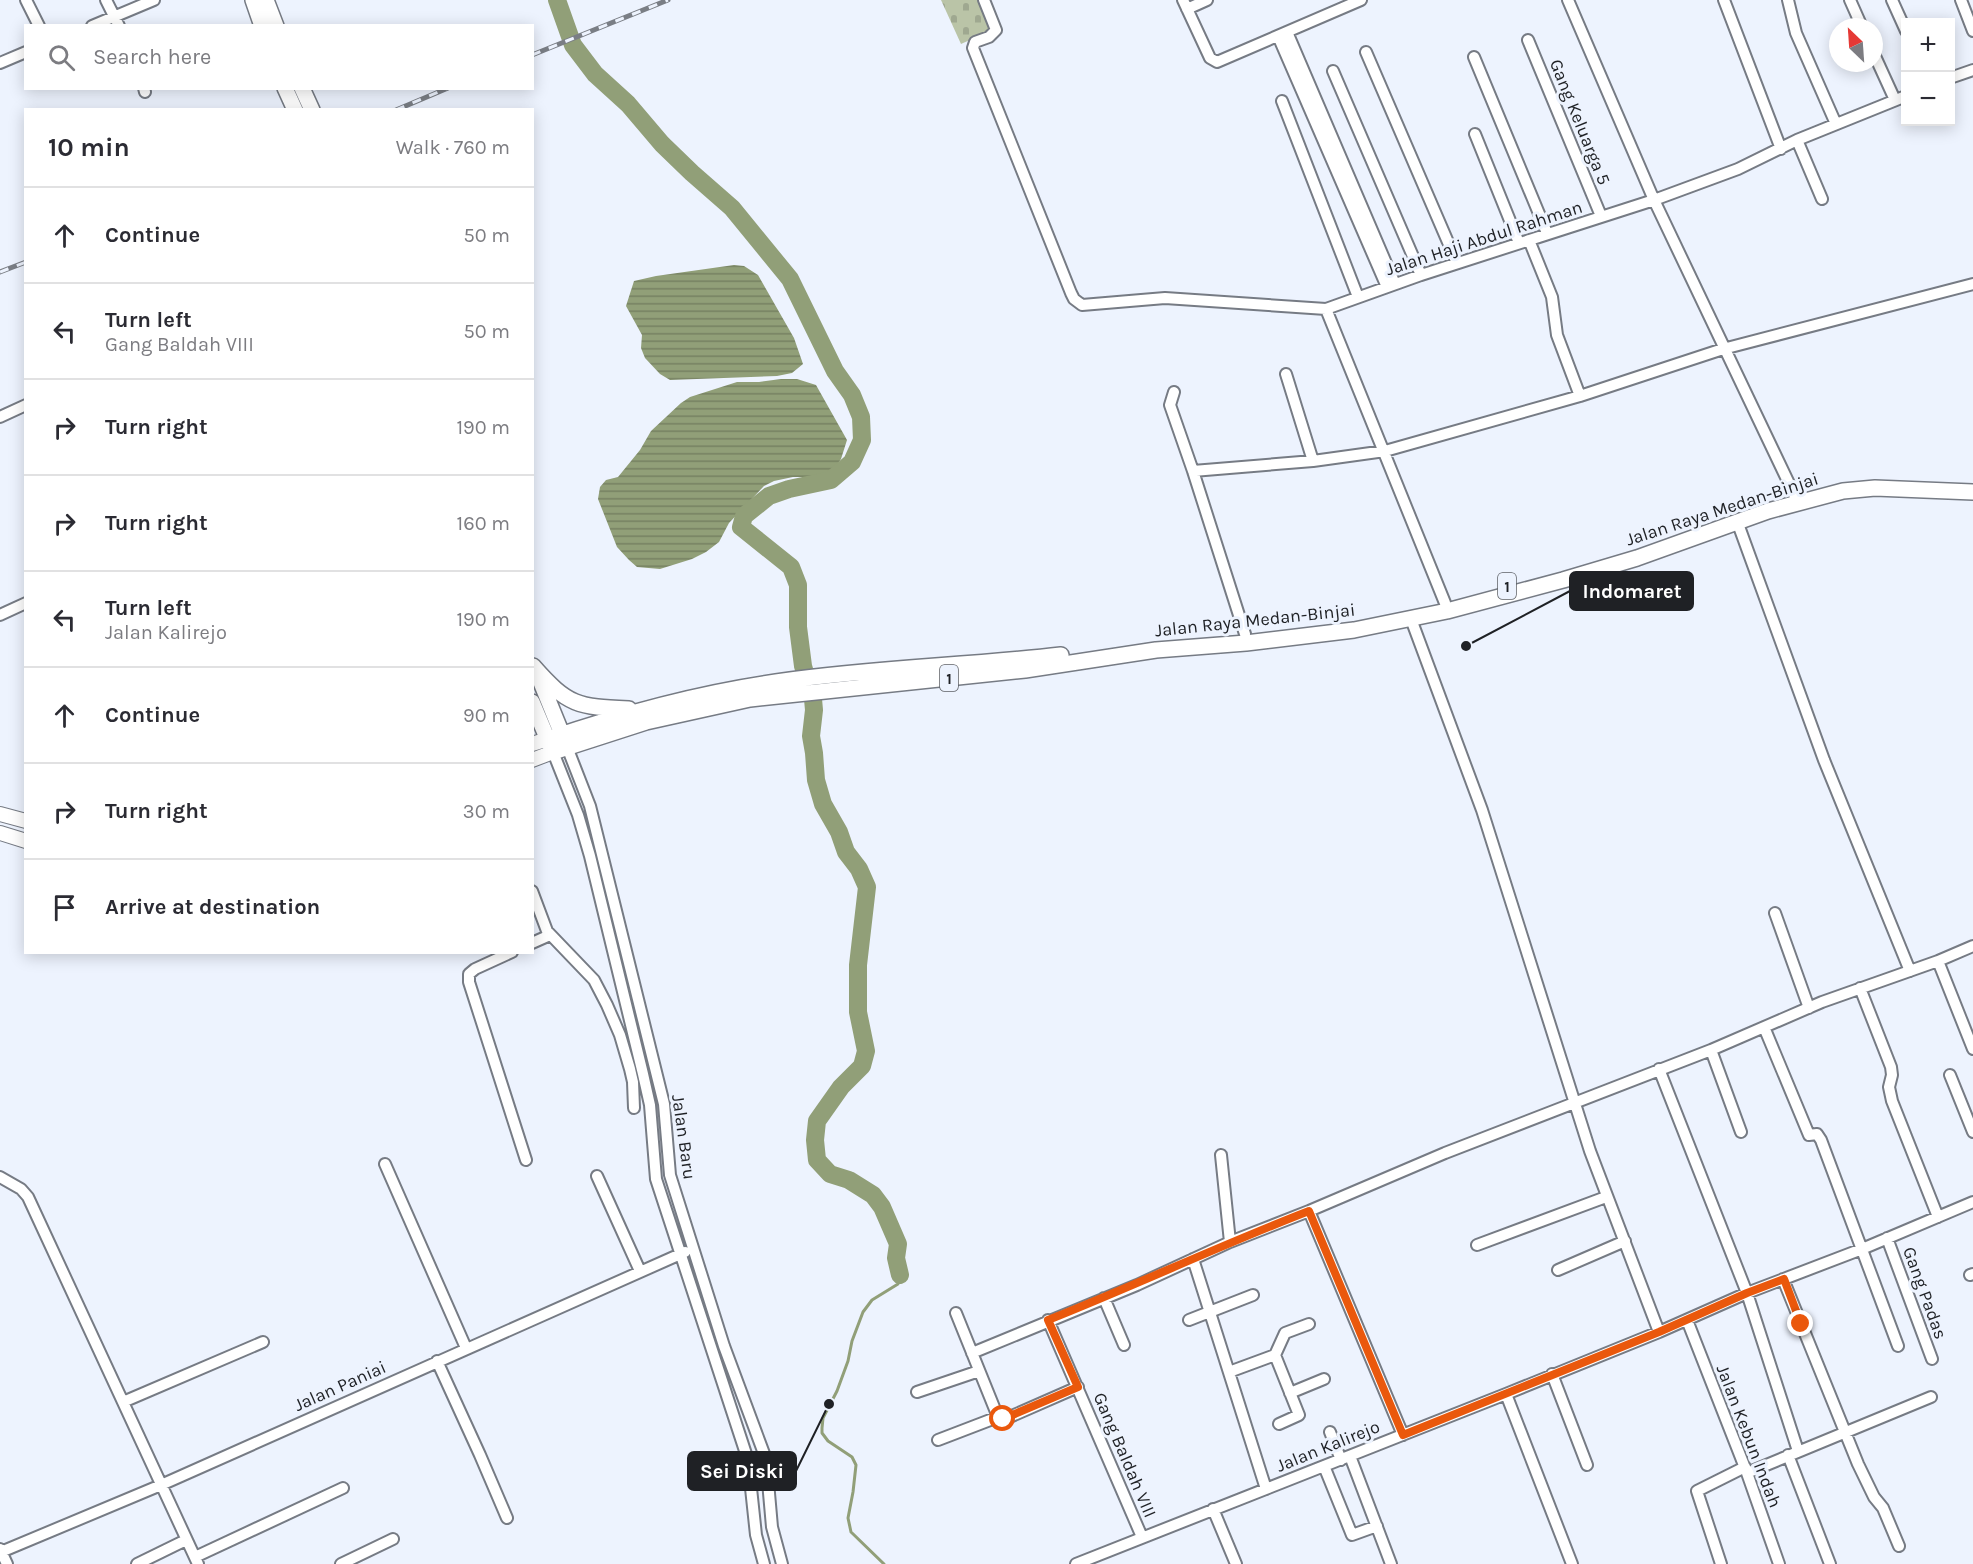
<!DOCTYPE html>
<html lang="en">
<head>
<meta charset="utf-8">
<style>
	body { margin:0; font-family:Karla,sans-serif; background:#f7f7f7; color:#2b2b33 }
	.controls { position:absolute; right:18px; top:18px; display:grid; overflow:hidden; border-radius:0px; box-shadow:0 3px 15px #0003 }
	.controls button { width:54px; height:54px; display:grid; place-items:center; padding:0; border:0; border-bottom:2px solid #e1e1e2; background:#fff; color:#2b2b33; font:30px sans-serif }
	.compass { position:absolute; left:1829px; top:18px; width:54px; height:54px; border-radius:50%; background:#fff; box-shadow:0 3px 15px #0003; rotate:335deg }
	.stop { position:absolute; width:18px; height:18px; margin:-14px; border:4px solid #ea580c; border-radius:50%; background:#fff }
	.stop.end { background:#ea580c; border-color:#fff; box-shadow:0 2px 6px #0008 }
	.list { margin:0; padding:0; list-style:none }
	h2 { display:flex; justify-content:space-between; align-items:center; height:78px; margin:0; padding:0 24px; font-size:26px }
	h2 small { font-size:20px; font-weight:400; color:#7c7c81 }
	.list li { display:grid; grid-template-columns:39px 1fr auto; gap:18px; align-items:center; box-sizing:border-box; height:96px; padding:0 24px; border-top:2px solid #e1e1e2 }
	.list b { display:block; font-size:22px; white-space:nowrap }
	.list p { margin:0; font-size:20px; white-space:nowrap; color:#7c7c81 }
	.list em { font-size:20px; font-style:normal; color:#7c7c81 }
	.icon { flex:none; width:33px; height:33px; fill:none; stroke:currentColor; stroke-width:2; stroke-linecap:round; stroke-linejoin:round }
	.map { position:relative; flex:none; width:1973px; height:1564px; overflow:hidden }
	.search { position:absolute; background:#fff; box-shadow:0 3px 15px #0003; left:24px; top:24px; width:510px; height:66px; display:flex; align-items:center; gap:15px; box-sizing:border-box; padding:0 21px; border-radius:0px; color:#7c7c81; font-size:22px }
	.panel { position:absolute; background:#fff; box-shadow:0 3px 15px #0003; left:24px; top:108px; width:510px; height:846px; border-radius:0px }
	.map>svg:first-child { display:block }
	.cemetery { fill:url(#cemetery-stones) }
	.water { fill:url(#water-rules) }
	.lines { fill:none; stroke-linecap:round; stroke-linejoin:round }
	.stream { stroke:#919f78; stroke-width:3 }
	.river { stroke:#919f78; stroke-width:18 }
	.minor-casing { stroke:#767b84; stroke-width:14 }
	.major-casing { stroke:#767b84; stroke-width:16 }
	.highway-casing { stroke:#767b84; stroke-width:18 }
	.minor { stroke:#fff; stroke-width:10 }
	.major { stroke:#fff; stroke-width:14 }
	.highway { stroke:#fff; stroke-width:15 }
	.rail-casing { stroke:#7a7e85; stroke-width:5 }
	.rail { stroke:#edf3fe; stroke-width:3; stroke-dasharray:9; stroke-linecap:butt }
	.route { stroke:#ea580c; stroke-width:8 }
	.labels { text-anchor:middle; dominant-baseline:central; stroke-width:6; stroke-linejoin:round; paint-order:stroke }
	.shield { fill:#edf3fe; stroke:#5d6066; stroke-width:1.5 }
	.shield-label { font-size:16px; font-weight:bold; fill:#1f2125 }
	.street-label { font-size:18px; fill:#1f2125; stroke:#edf3fe }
	.leader { fill:none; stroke:#1f2125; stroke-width:2 }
	.callout-dot { fill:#1f2125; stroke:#edf3fe; stroke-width:2 }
	.callout { fill:#1f2125; stroke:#1f2125; stroke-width:2 }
	.callout-label { font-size:20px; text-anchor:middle; font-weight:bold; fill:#fff }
</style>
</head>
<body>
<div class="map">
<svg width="1973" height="1564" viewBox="0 0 1973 1564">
	<defs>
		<pattern id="cemetery-stones" width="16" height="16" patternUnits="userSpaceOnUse" patternTransform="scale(1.5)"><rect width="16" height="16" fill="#bac4a7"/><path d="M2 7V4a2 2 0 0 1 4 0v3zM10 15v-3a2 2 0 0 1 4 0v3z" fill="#9fa890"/></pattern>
		<pattern id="water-rules" width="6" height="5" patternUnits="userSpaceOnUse" patternTransform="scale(1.5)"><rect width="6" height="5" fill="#919f78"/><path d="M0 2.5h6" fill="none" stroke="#768162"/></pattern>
	</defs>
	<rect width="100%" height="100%" fill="#edf3fe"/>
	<path class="cemetery" d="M941,0H978L992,30L961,44Z"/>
	<path class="water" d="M734,265L744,266L758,275L794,338L803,364L792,373L777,376L670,380L660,374L645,358L641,348L642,335L626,306L634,281L656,276Z
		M781,379H797L816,385L847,440L841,459L832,473L819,477H793L774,481L764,486L729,523L719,542L706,552L692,559L660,569L637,567L629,560L617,547L598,499L600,487L606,480L618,477L640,450L651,431L681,403L690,397L737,382H759Z"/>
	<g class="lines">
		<path class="stream" d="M884,1564L851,1532L848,1518L853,1492L856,1465L852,1457L828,1441L822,1433V1428L823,1418L837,1391L848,1361L852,1341L863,1312L872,1300L898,1284L900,1275"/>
		<path class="river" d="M557,0L573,45L595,74L628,104L662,144L692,173L732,208L790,279L835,371L852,395L861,417L862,440L852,462L831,480L789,489L769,496L744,516L741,527L791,567L798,585V627L803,666L813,699L814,710L811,736L814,753L816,780L823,804L839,832L846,852L859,869L867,887L858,965V1012L866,1051L862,1066L841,1087L817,1121L815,1140L817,1160L830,1174L849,1180L873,1195L882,1207L898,1244L896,1258L900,1275"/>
		<defs>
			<path id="minor" d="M26,0L39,26
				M106,0L119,26
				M984,0L996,30L989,37L975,42L973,48L1071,293L1074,299L1082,305L1165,298L1326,309L1421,275L1654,200L1738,169L1797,140L1906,96
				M1183,0L1210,58L1217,62L1361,0
				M1568,0L1654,200L1794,494L1796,502
				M1724,0L1781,149
				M1788,0L1796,33L1836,124
				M1850,0L1862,27
				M1892,0L1906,31
				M1961,0L1973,31
				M1187,9L1207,0
				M92,26L154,0
				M1287,32L1395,284
				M1278,36L1387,287
				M1528,40L1601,216
				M1366,52L1457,263
				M1874,54L1895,100
				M1474,57L1547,233
				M0,63L26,52
				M1333,71L1421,275
				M1950,78L1973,70
				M144,88L145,92
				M1282,101L1358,297
				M1475,134L1519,243
				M1797,140L1822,199
				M1529,240L1552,297L1557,335L1580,396
				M1326,309L1445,603
				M1286,374L1313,461
				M1174,392L1170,405L1193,471L1245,634
				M0,417L26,405
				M1193,471L1313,461L1385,451L1580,396L1723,349L1973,284
				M1737,521L1824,760L1910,971
				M0,615L26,603
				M1411,619L1482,810L1590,1151L1659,1332
				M567,747L590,806L664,1104L670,1175L724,1346L766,1459L772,1527L782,1564
				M553,752L578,815L590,856L643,1074L650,1105L656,1179L748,1460L756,1535L764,1564
				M532,891L547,931L594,980L607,1005L620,1035L630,1069L633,1082L634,1108
				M1775,913L1809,1008
				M532,943L550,935
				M512,952L475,969L469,974V982L526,1160
				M1938,961L1973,1049
				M1860,988L1891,1067L1892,1075L1889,1087L1892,1101L1938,1217
				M1764,1027L1809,1135L1817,1134L1821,1140L1898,1346
				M1711,1050L1741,1132
				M1659,1069L1747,1293L1798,1451
				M1950,1075L1973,1132
				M1221,1155L1230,1242
				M385,1164L466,1348
				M597,1176L640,1271
				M0,1177L21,1189L28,1197L198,1564
				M1309,1211L1403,1435
				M1887,1238L1932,1359
				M1477,1245L1606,1197
				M1193,1259L1266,1489
				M1558,1270L1625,1241
				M1970,1275L1973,1274
				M1783,1279L1858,1464L1874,1497L1883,1508L1899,1546
				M1104,1298L1124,1345
				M956,1313L998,1417
				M1048,1320L1142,1537
				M1189,1320L1253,1295
				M1687,1320L1747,1473L1779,1564
				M972,1353L1137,1285L1230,1242L1309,1211L1445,1153L1711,1050L1822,1002L1938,961L1973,946
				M1275,1355L1299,1415L1279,1424
				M437,1361L480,1455L507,1518
				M1229,1372L1275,1355L1285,1333L1309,1324
				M1552,1374L1587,1465
				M917,1392L979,1371
				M1290,1393L1324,1379
				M1506,1394L1572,1564
				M123,1402L263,1342
				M1330,1432L1341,1460
				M938,1440L998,1417L1005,1419L1078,1387
				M1788,1455L1830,1564
				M1350,1456L1391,1564
				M1324,1466L1352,1535L1377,1526
				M1747,1473L1931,1397
				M1213,1509L1236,1564
				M0,1549L7,1564
				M1,1552L161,1485L685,1252
				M195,1557L343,1488
				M137,1564L186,1540
				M341,1564L393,1539
				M1076,1564L1506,1394L1659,1332L1747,1293L1862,1249L1973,1202
				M1721,1564L1697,1491L1745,1467"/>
			<path id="major" d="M532,744L548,739
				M532,760L553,752
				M0,814L26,821
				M0,833L26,841"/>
			<path id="highway" d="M253,0L262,26
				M266,0L276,26
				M285,88L295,110
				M302,88L312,110
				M533,666C568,706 578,707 629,709
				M540,680L566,744
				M532,702L553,752L646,722L750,699L1025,670L1156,650L1246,643L1354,630L1447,611L1563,580L1637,558L1768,511L1843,491L1875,488L1973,492
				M548,739C622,714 698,693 776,682C871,668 966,666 1061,655"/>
		</defs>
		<use href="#minor" class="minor-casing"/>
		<use href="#major" class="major-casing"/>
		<use href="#highway" class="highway-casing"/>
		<use href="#minor" class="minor"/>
		<use href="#major" class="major"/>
		<use href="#highway" class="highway"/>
		<defs>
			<path id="rail" d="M532,55L668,0
				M396,110L448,88
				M0,272L26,262"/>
		</defs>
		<use href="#rail" class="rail-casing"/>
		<use href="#rail" class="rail"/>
	</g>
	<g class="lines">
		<path class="route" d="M1003,1419L1078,1387L1048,1320C1136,1285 1221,1245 1309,1211L1403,1435L1659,1332L1747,1293L1784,1279L1801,1324"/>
	</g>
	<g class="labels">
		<g class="shield">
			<rect x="1498" y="573" width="18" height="26" rx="4.5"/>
			<rect x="940" y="665" width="18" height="26" rx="4.5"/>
		</g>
		<g class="shield-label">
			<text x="1507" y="586">1</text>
			<text x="949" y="678">1</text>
		</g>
		<g class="street-label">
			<text transform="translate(1580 122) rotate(68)">Gang Keluarga 5</text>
			<text transform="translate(1484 238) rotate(-18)">Jalan Haji Abdul Rahman</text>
			<text transform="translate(1722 509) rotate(-18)">Jalan Raya Medan-Binjai</text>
			<text transform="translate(1255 620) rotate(-6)">Jalan Raya Medan-Binjai</text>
			<text transform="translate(684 1137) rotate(82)">Jalan Baru</text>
			<text transform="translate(1925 1293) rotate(70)">Gang Padas</text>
			<text transform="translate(340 1386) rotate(-24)">Jalan Paniai</text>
			<text transform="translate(1749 1436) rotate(69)">Jalan Kebun Indah</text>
			<text transform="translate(1328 1446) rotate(-22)">Jalan Kalirejo</text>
			<text transform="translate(1125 1455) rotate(67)">Gang Baldah VIII</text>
		</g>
	</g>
	<path class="leader" d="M1466 646L1570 591M829 1404L796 1471"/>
	<g class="callout-dot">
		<circle cx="1466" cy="646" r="6"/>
		<circle cx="829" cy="1404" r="6"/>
	</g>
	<g class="callout">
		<rect x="1570" y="572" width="123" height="38" rx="6"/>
		<rect x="688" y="1452" width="108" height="38" rx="6"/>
	</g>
	<g class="callout-label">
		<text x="1632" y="598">Indomaret</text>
		<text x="742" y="1478">Sei Diski</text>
	</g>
</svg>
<div class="controls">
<button>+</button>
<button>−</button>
</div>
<svg class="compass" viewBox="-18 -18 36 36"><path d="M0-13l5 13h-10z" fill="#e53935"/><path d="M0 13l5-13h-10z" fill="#7c7c81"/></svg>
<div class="stop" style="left:1003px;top:1419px"></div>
<div class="stop end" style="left:1801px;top:1324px"></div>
<div class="search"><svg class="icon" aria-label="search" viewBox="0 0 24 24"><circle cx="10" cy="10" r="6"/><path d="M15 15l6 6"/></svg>Search here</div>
<section class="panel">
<h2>10 min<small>Walk · 760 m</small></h2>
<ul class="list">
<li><svg class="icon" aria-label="ahead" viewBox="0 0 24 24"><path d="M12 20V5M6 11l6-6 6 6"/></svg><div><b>Continue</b></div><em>50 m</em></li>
<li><svg class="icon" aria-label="left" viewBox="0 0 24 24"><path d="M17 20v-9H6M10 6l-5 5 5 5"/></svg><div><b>Turn left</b><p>Gang Baldah VIII</p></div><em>50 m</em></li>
<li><svg class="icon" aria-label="right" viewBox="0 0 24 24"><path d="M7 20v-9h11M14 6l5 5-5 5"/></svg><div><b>Turn right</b></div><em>190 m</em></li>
<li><svg class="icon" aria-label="right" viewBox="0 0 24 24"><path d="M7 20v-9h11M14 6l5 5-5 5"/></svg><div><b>Turn right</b></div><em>160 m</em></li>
<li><svg class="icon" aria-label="left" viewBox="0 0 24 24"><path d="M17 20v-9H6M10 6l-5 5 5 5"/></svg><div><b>Turn left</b><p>Jalan Kalirejo</p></div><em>190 m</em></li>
<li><svg class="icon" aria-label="ahead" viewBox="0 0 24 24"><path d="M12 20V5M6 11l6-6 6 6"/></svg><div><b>Continue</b></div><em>90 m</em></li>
<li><svg class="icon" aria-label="right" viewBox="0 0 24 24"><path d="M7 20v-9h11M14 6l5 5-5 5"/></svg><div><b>Turn right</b></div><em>30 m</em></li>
<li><svg class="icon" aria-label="arrive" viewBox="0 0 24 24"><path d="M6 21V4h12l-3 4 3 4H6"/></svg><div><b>Arrive at destination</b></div></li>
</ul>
</section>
</div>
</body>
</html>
